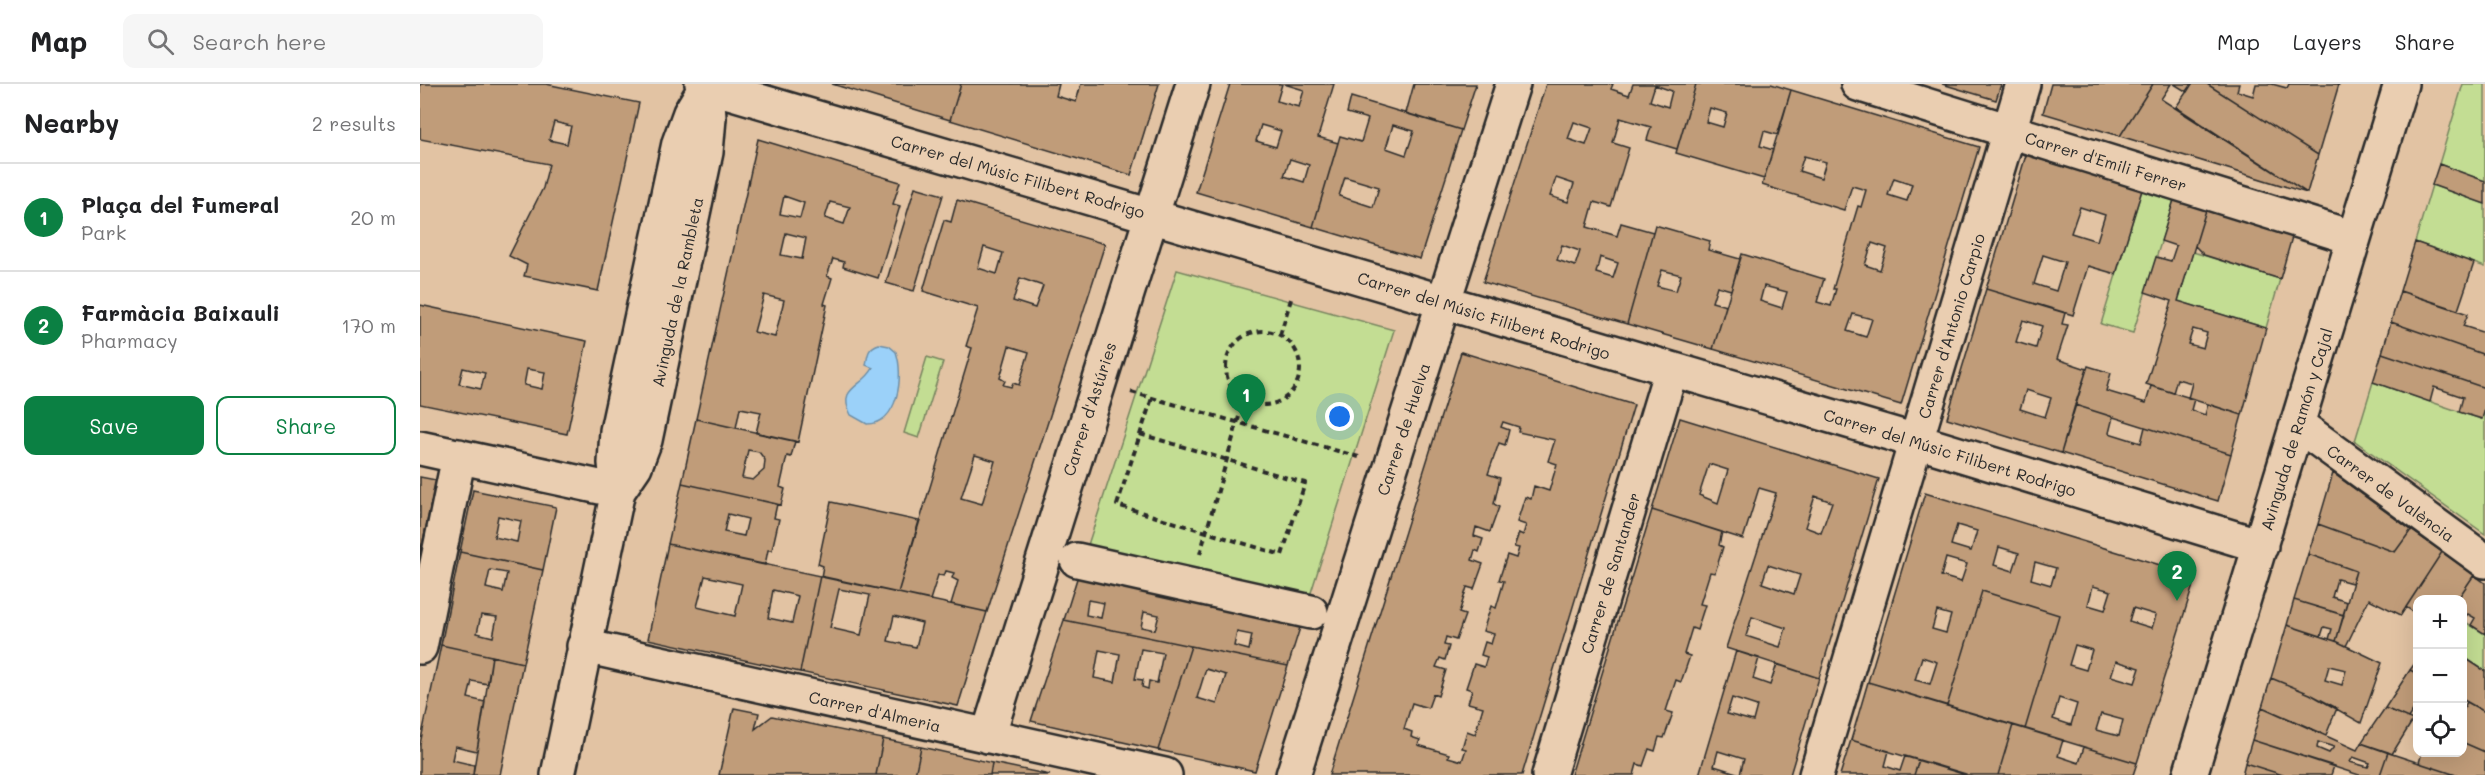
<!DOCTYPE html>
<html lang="en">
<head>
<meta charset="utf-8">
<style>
	body { margin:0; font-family:Mali,sans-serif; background:#f6f6f6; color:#202124 }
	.controls { position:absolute; right:18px; bottom:18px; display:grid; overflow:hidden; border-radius:12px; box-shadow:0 6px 24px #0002 }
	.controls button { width:54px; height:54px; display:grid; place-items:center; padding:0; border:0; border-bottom:2px solid #e0e0e0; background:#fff; color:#202124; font:30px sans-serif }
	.you { position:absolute; left:920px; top:333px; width:21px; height:21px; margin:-15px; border:4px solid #fff; border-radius:50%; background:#1a73e8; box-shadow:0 0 0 9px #1a73e833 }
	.badge { display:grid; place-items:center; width:39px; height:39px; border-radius:50%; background:#0b8043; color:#fff; font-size:20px; font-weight:700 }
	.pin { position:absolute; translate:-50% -50px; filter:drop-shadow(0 2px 3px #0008) }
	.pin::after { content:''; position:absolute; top:32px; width:21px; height:18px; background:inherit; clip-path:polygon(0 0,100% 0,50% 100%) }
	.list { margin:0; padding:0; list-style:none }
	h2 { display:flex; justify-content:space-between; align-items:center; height:78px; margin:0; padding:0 24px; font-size:26px }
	h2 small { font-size:20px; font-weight:400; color:#757577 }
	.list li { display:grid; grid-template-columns:39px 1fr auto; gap:18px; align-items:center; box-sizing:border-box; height:108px; padding:0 24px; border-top:2px solid #e0e0e0 }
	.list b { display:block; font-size:22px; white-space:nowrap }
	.list p { margin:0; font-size:20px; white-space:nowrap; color:#757577 }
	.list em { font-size:20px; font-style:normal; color:#757577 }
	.actions { display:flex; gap:12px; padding:18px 24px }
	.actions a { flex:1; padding:14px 0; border:2px solid #0b8043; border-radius:12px; text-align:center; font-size:21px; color:#0b8043 }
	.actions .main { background:#0b8043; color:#fff }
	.icon { flex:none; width:33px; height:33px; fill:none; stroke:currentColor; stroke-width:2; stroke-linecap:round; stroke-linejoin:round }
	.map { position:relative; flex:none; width:2065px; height:691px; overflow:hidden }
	header { display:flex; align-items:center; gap:36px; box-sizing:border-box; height:84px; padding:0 30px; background:#fff; border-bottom:2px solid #e0e0e0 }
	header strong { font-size:28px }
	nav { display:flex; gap:33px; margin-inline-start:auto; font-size:21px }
	.search { width:420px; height:54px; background:#f6f6f6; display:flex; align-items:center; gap:15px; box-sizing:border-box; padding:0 21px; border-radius:12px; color:#757577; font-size:22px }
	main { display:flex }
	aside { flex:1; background:#fff }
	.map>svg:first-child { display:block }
	.green { fill:#c3dd93; stroke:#77845f; stroke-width:1.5 }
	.water { fill:#9bd1f9; stroke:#6e8fa7; stroke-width:1.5 }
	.building { fill:#c09c79; stroke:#2b2b2b; stroke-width:1.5; fill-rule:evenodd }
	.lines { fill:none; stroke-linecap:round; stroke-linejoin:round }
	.minor-casing { stroke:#2b2b2b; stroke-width:38 }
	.path { stroke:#2b2b2b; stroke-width:4; stroke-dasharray:6 4.5; stroke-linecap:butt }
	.minor { stroke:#eaceb1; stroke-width:33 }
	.labels { text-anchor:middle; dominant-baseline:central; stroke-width:5; stroke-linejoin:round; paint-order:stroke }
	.street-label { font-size:16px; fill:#2b2b2b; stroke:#eaceb1 }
</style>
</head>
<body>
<header>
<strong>Map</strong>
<div class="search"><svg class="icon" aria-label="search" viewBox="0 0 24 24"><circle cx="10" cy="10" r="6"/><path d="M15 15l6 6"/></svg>Search here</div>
<nav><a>Map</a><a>Layers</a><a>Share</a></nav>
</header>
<main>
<aside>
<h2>Nearby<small>2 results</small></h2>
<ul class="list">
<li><span class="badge">1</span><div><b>Plaça del Fumeral</b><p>Park</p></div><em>20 m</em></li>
<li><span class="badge">2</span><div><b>Farmàcia Baixauli</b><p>Pharmacy</p></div><em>170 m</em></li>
</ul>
<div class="actions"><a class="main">Save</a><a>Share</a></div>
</aside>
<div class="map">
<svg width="2065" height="691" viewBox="0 0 2065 691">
	<rect width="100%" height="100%" fill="#e2c3a3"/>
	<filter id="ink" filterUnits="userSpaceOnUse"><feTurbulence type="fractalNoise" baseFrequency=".0167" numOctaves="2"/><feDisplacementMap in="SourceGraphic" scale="12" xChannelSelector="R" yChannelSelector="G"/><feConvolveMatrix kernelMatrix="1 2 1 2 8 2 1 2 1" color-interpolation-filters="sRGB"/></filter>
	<g filter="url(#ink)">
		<path class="green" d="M2043,0H2065V97L2019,80Z
			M2012,101L2065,120V183L1995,158Z
			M1722,106L1754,116L1713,249L1681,240Z
			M1773,168L1860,195L1846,244L1758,217Z
			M757,186L974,246L888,518L667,464Z
			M507,273L523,278L499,354L484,349Z
			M1953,298L2061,335L2065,325V450L1935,357Z
			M2042,536L2065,550V587L2043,572Z"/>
		<path class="water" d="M459,260L469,262L476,268C484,291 479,340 447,340L431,331C416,303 444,303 453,284L446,281C448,271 447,264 459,260Z"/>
		<path class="building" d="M0,0H126L219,19L178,207L104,192L107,181L89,172L123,104L129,80L0,55ZM134,38L151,42L147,60L129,56Z
			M412,0H541L530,36Z
			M541,0H639L636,12L656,18L661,0H739L711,91L530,36Z
			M810,0H862L857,17L879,23L884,6L864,0H914L898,53L918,59L893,143L776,108ZM841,41L861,47L856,63L836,57ZM870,75L889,81L884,98L864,92Z
			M994,0H1056L1041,46L986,29Z
			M1126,0H1193L1191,5L1209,11L1213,0H1276L1257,65L1227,56L1231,43L1200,34L1193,59L1209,64L1191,123L1174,118L1167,143L1197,152L1201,139L1233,148L1207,240L1063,198ZM1235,1L1252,7L1248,23L1230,17ZM1154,38L1172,44L1166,61L1148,55ZM1136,94L1154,100L1148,118L1130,112ZM1142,161L1160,167L1155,182L1137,176ZM1180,173L1198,179L1193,194L1176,189Z
			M1276,0H1351L1371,6L1358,51L1344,47L1340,62L1353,66L1344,95L1256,69ZM1290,24L1307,29L1303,43L1286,38Z
			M1522,0H1581L1576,16Z
			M1631,0H1733L1700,52L1623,29Z
			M1733,0H1751L1741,15L1887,109L1700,52Z
			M1754,0H1772L1767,8Z
			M1772,0H1787L1898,71L1887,109L1756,23Z
			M1787,0H1819L1817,7L1833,12L1836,0H1852L1867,4L1869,0H1919L1898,71Z
			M1371,6L1559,63L1481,321L1293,265L1322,170L1404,195L1397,218L1411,222L1416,205H1413L1438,122L1441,123L1446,106L1432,102L1424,126L1342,101ZM1384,72L1406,78L1401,94L1379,87ZM1474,94L1492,100L1487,117L1468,111ZM1452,159L1467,164L1460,186L1445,181ZM1344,202L1367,208L1362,224L1340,217ZM1433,230L1452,235L1446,253L1427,247Z
			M931,13L1041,46L1000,175L893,143L920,52L941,58L948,35L927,29ZM973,41L994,47L986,71L966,64ZM925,93L959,103L953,123L919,112Z
			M338,55L480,98L473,120L480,122L458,194L423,183L424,178L413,175L407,192L412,194L404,220L407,221L378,358L336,349L341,328L320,324L316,344L276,335ZM364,112L384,119L380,134L360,130ZM410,118L430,123L424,140L405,134ZM366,149L386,154L382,175L361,171ZM344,211L364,216L355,253L334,248Z
			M1606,71L1722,106L1696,190L1668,182L1653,231L1566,205ZM1660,123L1685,131L1677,157L1651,149ZM1623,171L1645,178L1636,207L1614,200Z
			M2019,80L2065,97V120L2012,101Z
			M495,103L523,111L494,207L466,199Z
			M537,116L685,160L567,528L531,520L538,497L532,494L534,489L526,487L524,492L518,491L510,516L478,509L552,264L546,262L558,224L503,207L524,136L531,138ZM564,163L583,169L577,190L558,184ZM600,194L623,202L615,224L593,217ZM589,262L609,268L599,301L593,299L591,303L583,301L585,297L580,294ZM555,371L575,377L562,420L541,414Z
			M1754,116L1786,126L1758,217L1846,244L1822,331L1768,314L1772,299L1757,295L1753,309L1726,300L1752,217L1725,208L1736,173L1751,177L1756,162L1741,157ZM1773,245L1787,249L1783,264L1768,260Z
			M1786,126L1872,153L1860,195L1784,171L1775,162Z
			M1235,141L1290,157L1288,166L1320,175L1311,206L1297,202L1292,218L1306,222L1293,265L1207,240ZM1242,186L1261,191L1256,207L1237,202Z
			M1995,158L2054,179L2038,226L1980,207Z
			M1566,205L1645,229L1642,240L1648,241L1637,275L1667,285L1641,369L1527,334ZM1603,236L1622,242L1616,264L1596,258ZM1606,306L1631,314L1625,333L1600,325Z
			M1980,207L2048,230L2043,242L2065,249V271L1971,238Z
			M0,221L167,257L147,350L0,320ZM43,284L65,289L61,305L39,300ZM107,285L125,288L122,305L104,301Z
			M1971,238L2065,271V304L1962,269Z
			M1041,268L1214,321L1102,691H909ZM1083,338L1099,343L1098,348L1135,356L1128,377L1137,380L1129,407L1114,402L1111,415L1105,413L1097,438L1106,441L1103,451L1099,449L1094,463L1099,464L1096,474L1087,471L1079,496L1084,497L1076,524L1071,522L1063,547L1074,550L1071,560L1065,558L1061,571L1067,573L1064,583L1054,580L1046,604L1052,606L1048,619L1063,623L1055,650L1047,647L1042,664L1046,665L1042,677L1028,673L1029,670L998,661L1000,656L991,653L992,648L984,645L992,619L1008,624L1013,610L1018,612L1026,586L1016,583L1020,574L1025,576L1029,562L1024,561L1026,553L1036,556L1045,531L1039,529L1047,503L1054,505L1063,480L1052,476L1055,466L1059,468L1063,455L1054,452L1056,443L1070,448L1079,423L1074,420L1080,394L1068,390L1079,359L1085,361L1089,346L1081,343Z
			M1962,269L2065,304V325L2062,335L2039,328L2043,313L2014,303L2010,318L1953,298Z
			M1668,282L1691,289L1686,307L1726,319L1731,302L1774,315L1771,326L1785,331L1788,320L1822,331L1811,370L1655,321Z
			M1655,321L1693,333L1689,349L1721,359L1725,343L1811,370L1798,417L1641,369Z
			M1260,334L1459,395L1399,594L1306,564L1356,409L1339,404L1323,455L1232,426ZM1289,380L1308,386L1298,419L1279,411ZM1395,412L1412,418L1401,449L1385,443ZM1348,481L1380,491L1374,510L1342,499ZM1332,533L1366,544L1360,563L1326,552Z
			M276,335L375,357L371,373L367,372L360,403L365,405L361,421L262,399ZM328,366L339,368L345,376L344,386L333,396L322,394Z
			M1913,389L1991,446L1975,468L1898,440Z
			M0,393L16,396L0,471Z
			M262,399L357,420L354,434L359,435L352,466H348L345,481L248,460ZM308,430L328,435L324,452L304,448Z
			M53,406L136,423L123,486L40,468ZM78,432L101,437L97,458L74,453Z
			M1505,409L1776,492L1717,679L1605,645L1639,531L1562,507L1527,622L1448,598ZM1537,441L1557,447L1551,467L1531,461ZM1579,463L1599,469L1593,487L1574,481ZM1526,474L1547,480L1541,498L1521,492ZM1615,478L1636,484L1631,501L1611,495ZM1673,502L1691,507L1685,526L1668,521ZM1713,524L1736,531L1732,544L1709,537ZM1517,527L1531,531L1526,549L1512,545ZM1655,561L1672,566L1666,586L1649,581ZM1502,573L1517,578L1510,600L1495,596ZM1696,577L1720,584L1715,599L1691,592ZM1639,614L1657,620L1651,641L1633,635ZM1681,630L1703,636L1699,652L1676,646Z
			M411,418L499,437L478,509L401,493L403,482L398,480Z
			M1232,426L1302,448L1299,461L1303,463L1295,489L1290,488L1280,520L1285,521L1277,546L1272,544L1264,570L1270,572L1261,598L1256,596L1246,627L1253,629L1244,654L1239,653L1235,667L1229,665L1223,682L1217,680L1214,691H1151Z
			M1898,440L1975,468L1991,446L2022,468L1981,531L1949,515L1926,562L1916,557L1936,487L1888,470Z
			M248,460L400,492L380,588L228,555ZM285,492L322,500L315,532L277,523ZM353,506L378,512L372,539L348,534Z
			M40,468L123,486L103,579L21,561ZM70,486L87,489L83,508L66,504ZM61,531L77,533L73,553L57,549Z
			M2022,468L2054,491L2037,516H1998V531L1986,523Z
			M1888,470L1936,487L1932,499L1917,495L1912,513L1927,518L1923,531L1874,516Z
			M660,485L883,534L868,582L644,536ZM668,516L684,519L681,534L666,531ZM724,528L739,531L735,546L721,543ZM817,548L832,551L829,566L814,562Z
			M2054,491L2065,499V550L2051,541L2055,534L2048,530L2042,536V516H2037Z
			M400,492L567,528L538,622L380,588ZM419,505L450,511L441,551L410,544ZM474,532L502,539L496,563L468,557Z
			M1562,507L1639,531L1605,645L1527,622Z
			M1874,516L1924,531L1916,557L1909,555L1912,545L1904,543L1901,552L1867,541Z
			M644,536L771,562L738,666L611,637ZM721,565L743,569L737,599L729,597L728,605L722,603L723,596L715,595ZM679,566L700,570L695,598L674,594Z
			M1867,541L1918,558L1962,579L1941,639L1890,610L1851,594ZM1909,582L1926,586L1922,601L1905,596Z
			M21,561L72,572L68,600L52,597L48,614L65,618L57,667L35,662L32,676L54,681L53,691H0V660Z
			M771,562L868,582L835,687L738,666ZM786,585L806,591L797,620L777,614Z
			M1316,567L1339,574L1333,595L1350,601L1357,580L1399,594L1370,691H1279ZM1312,614L1337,622L1333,637L1307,630ZM1298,667L1324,675L1320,690L1294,682Z
			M72,572L103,579L80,691H53Z
			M2042,572L2065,587V628L2042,615Z
			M1998,575V590L1990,586Z
			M1990,586L1998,590V619L1988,634L1965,624Z
			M1851,594L1890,610L1917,624L1906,651L1842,623Z
			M1448,598L1593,641L1578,691H1546L1431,656Z
			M2047,618L2065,628V668L2042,658V628Z
			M1842,623L1937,666L1941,659L1968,668L1960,691H1939L1832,656ZM1898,658L1914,663L1909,669L1897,664ZM1933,673L1950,679L1948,683L1930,678Z
			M314,624L339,629L335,645L352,632L463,655L456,691H299Z
			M1965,624L1993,636L1972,670L1941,659Z
			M1593,641L1643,656L1638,672L1659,679L1664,663L1717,679L1713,691H1578Z
			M463,655L501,663L495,691H456Z
			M1431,656L1469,667L1465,682L1480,687L1485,672L1499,676L1494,691H1420Z
			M1832,656L1914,682L1911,691H1863L1825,679Z
			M2042,658L2065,668V691H2036L1999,679L2002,668H2042Z
			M501,663L572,679L570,691H495Z
			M1968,668L1972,670L2036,691H1960Z
			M1499,676L1546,690V691H1494Z
			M572,679L630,691H570Z
			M1825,679L1863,691H1822Z"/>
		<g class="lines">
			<defs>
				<path id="minor" d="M282,0L1496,357L1841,462
					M1438,0L1934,154
					M1877,340L2065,477
					M0,364L198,407
					M198,407L215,382L225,356L286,68L289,34L287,0
					M657,476L891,528
					M164,562L745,691
					M0,563L39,372
					M568,652L773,0
					M138,691L198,407L195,379L197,347L259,59L270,29L287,1
					M873,691L1093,0
					M1129,691L1251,286
					M1396,691L1603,0
					M1770,691L1981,0"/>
			</defs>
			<use href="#minor" class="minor-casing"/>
			<path class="path" d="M806 284a37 37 0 1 1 74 0a37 37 0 1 1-74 0Z
				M860,251L872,212
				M711,308L939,373
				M720,350L885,399L862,471L697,421L732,314
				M780,470L824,315"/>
			<use href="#minor" class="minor"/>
		</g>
	</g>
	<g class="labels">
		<g class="street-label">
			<text transform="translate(1686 77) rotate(17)">Carrer d'Emili Ferrer</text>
			<text transform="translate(598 92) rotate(16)">Carrer del Músic Filibert Rodrigo</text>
			<text transform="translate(257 208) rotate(-78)">Avinguda de la Rambleta</text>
			<text transform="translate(1064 231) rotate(17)">Carrer del Músic Filibert Rodrigo</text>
			<text transform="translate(1531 242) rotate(-73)">Carrer d'Antonio Carpio</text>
			<text transform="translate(669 325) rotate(-72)">Carrer d'Astúries</text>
			<text transform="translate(983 345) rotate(-72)">Carrer de Huelva</text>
			<text transform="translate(1876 345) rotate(-73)">Avinguda de Ramón y Cajal</text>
			<text transform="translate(1530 368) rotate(17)">Carrer del Músic Filibert Rodrigo</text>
			<text transform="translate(1971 409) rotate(36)">Carrer de València</text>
			<text transform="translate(1190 489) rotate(-73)">Carrer de Santander</text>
			<text transform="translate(455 627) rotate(13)">Carrer d'Almeria</text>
		</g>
	</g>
</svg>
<div class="controls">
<button>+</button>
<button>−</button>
<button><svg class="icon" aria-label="locate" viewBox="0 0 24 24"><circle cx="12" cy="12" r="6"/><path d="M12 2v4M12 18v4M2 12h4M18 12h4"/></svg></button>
</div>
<div class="you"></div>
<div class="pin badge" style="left:826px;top:340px">1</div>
<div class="pin badge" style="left:1757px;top:517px">2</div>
</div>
</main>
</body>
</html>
